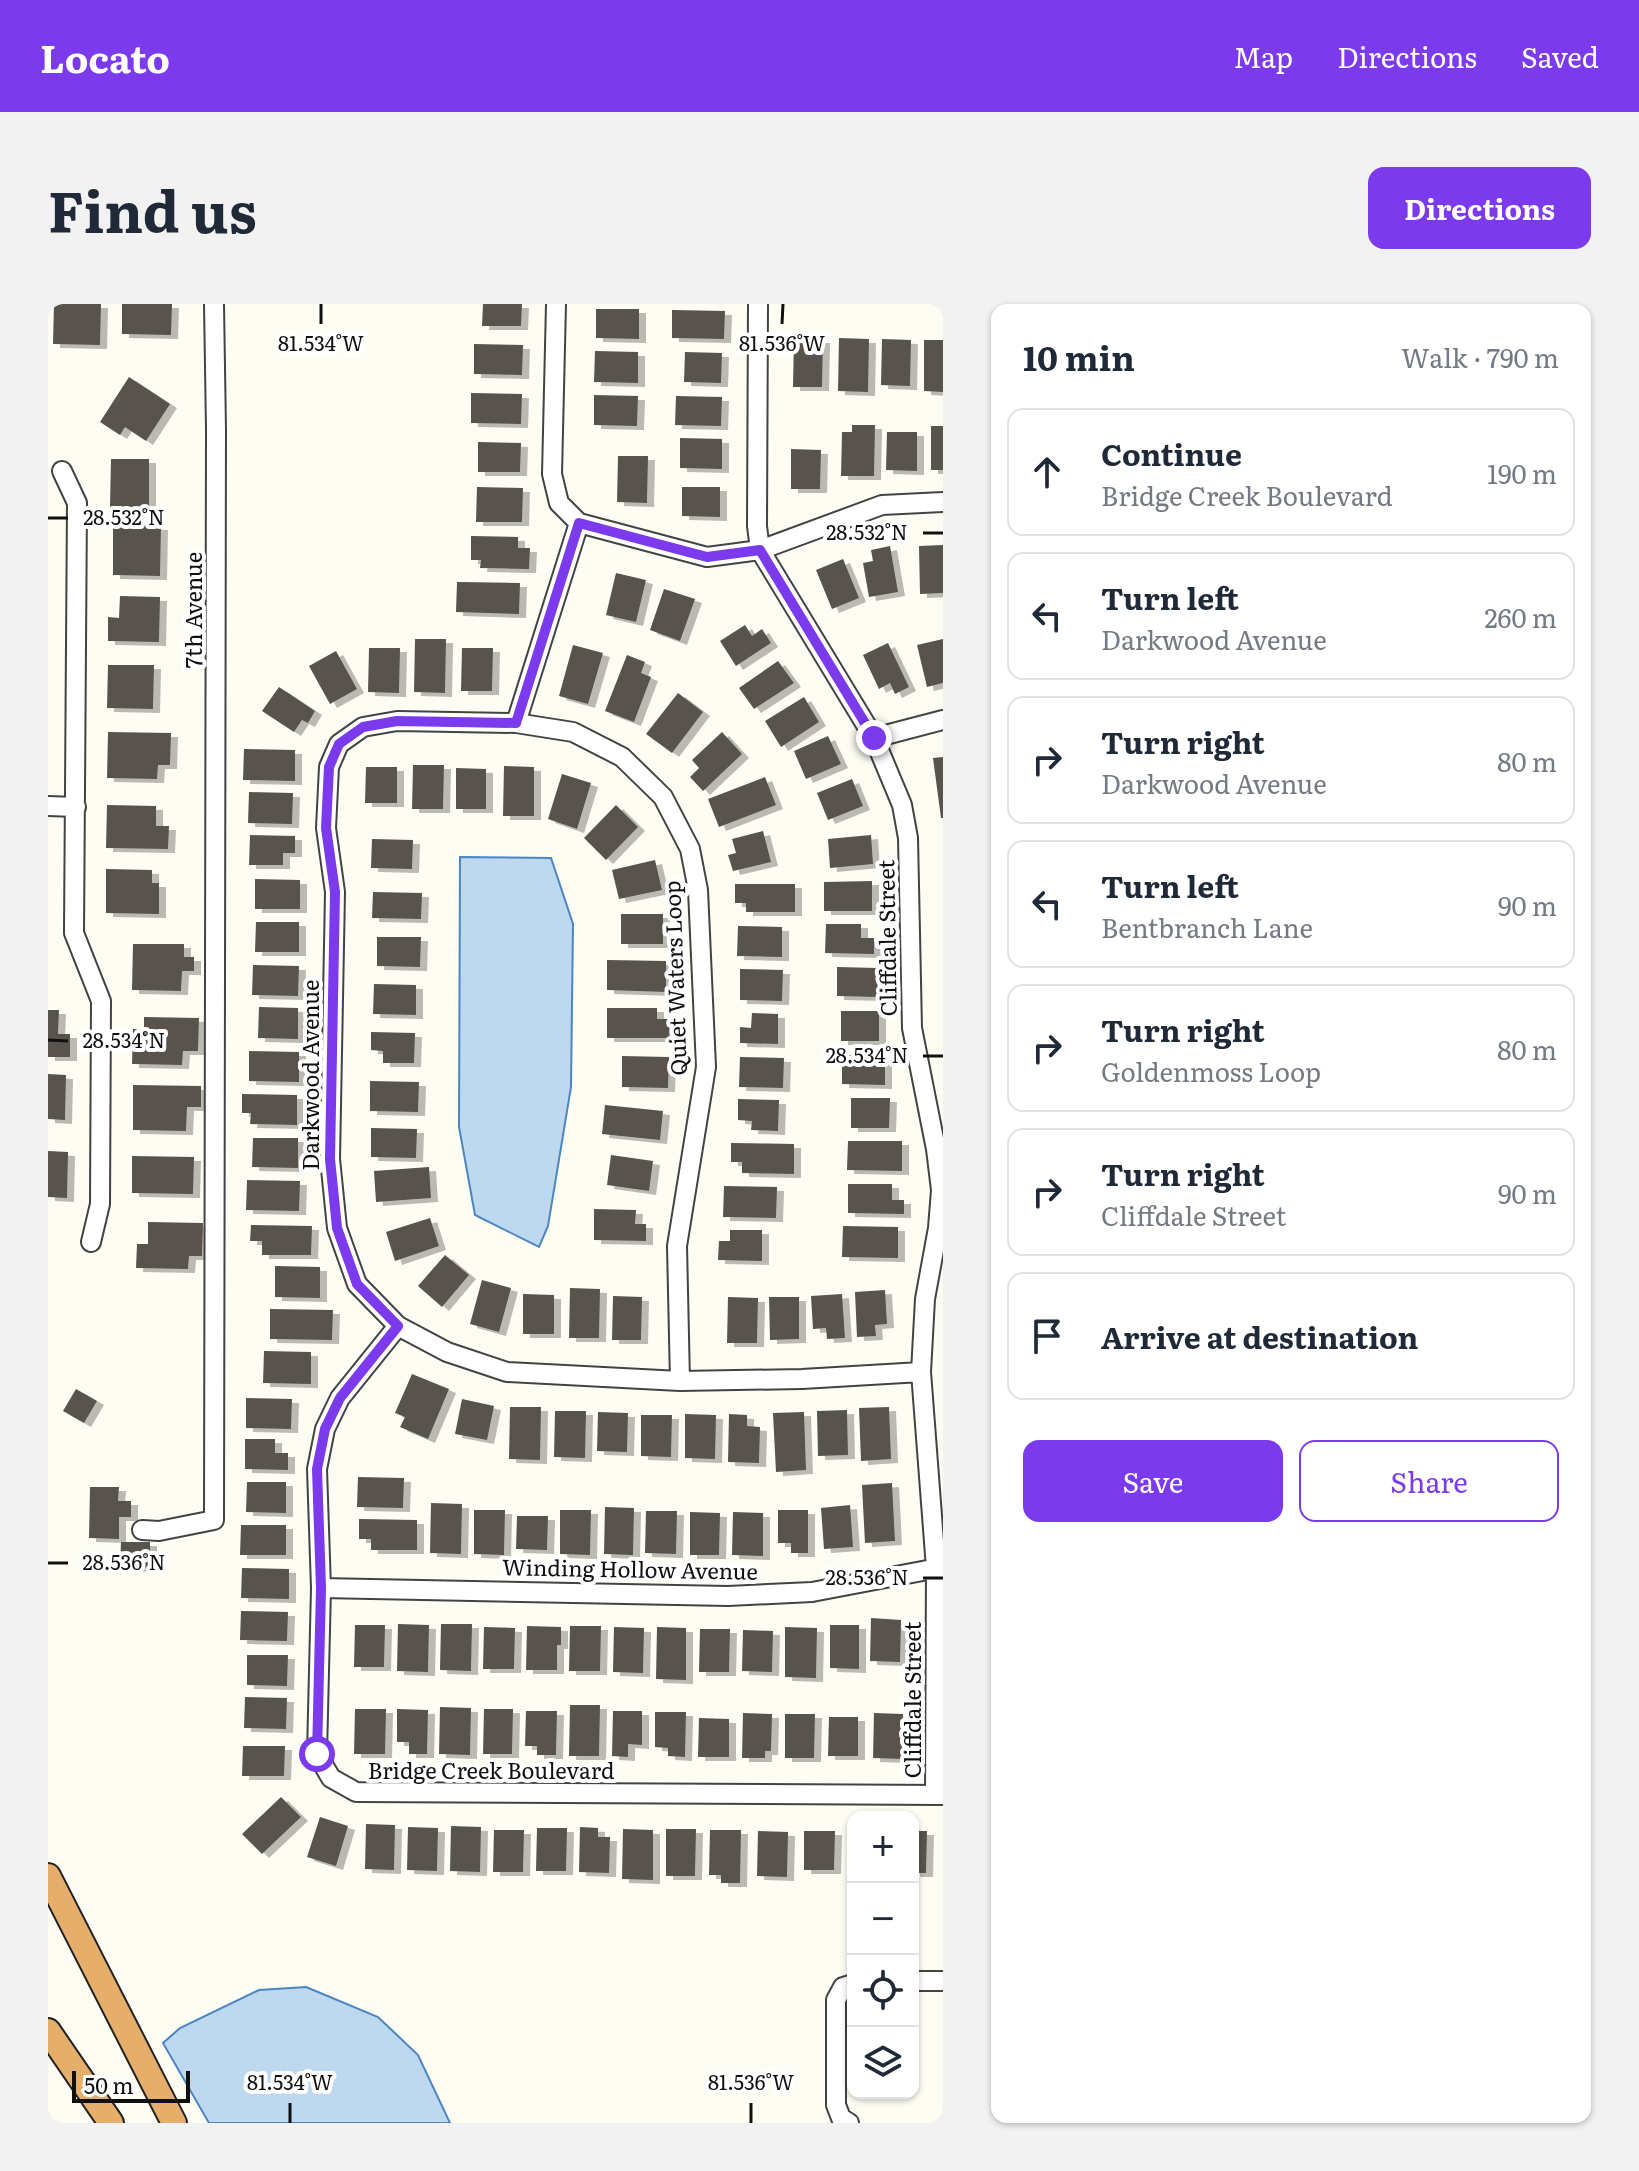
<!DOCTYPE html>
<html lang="en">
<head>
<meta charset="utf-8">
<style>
	body { margin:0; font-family:Literata,serif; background:#f2f2f3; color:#1f2937 }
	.controls { position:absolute; right:24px; bottom:24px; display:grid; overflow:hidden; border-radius:16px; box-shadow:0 2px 6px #0004 }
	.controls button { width:72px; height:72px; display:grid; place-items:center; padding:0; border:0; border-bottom:2px solid #e0e1e3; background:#fff; color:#1f2937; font:40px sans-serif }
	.scale { position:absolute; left:24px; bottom:20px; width:118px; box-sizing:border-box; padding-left:8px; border:4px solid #101010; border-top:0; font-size:22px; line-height:28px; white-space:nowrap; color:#101010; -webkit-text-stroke:6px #fff; paint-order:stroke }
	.stop { position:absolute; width:24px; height:24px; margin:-18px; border:6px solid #7c3aed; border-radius:50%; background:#fff }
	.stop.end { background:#7c3aed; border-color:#fff; box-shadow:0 2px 8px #0008 }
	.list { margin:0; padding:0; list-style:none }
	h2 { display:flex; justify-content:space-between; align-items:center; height:104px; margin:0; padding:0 32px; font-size:34px }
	h2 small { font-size:26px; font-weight:400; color:#747a83 }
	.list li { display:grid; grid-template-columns:52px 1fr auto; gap:24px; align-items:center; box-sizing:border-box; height:128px; margin:0 16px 16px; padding:0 16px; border:2px solid #e0e1e3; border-radius:16px }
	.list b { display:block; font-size:30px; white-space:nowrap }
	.list p { margin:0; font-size:26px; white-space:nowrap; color:#747a83 }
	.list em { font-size:26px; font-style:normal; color:#747a83 }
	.actions { display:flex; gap:16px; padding:24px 32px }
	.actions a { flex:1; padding:18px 0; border:2px solid #7c3aed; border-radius:16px; text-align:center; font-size:28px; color:#7c3aed }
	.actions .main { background:#7c3aed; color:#fff }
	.icon { flex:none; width:44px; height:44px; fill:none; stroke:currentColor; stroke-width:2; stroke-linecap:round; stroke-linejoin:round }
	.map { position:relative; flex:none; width:895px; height:1819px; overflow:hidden; border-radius:16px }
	header { display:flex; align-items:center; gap:48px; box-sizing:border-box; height:112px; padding:0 40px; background:#7c3aed; color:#fff }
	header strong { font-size:38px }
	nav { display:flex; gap:44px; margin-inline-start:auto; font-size:28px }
	.intro { display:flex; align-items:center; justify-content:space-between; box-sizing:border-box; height:192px; padding:0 48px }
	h1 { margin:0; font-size:56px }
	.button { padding:20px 36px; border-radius:16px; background:#7c3aed; color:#fff; font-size:28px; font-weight:700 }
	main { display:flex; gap:48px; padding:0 48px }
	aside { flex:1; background:#fff; border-radius:16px; box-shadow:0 2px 6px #0004 }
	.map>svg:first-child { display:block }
	.water { fill:#bed8f0; stroke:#4c86c0; stroke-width:2 }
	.building { fill:#58524d; filter:url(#shadow) }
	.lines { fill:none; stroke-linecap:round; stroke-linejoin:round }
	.minor-casing { stroke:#434343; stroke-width:22 }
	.highway-casing { stroke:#212121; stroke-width:28 }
	.minor { stroke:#fff; stroke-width:18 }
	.highway { stroke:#e5af6b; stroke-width:24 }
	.route { stroke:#7c3aed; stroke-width:10 }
	.ticks { fill:none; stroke:#101010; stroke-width:3 }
	.labels { text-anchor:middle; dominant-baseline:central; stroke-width:8; stroke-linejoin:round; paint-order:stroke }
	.street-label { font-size:22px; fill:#101010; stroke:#fff }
	.ticks-label { font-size:20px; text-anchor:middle; fill:#101010; stroke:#fff; stroke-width:8; stroke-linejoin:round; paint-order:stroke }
</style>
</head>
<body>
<header>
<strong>Locato</strong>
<nav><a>Map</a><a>Directions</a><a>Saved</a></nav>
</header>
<div class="intro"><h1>Find us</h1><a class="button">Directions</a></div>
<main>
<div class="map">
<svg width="895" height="1819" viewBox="0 0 895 1819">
	<defs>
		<filter id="shadow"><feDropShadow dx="7" dy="4" stdDeviation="0" flood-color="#0004"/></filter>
	</defs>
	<rect width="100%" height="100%" fill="#fefdf4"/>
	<path class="water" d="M412,553L503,554L525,620L523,783L500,922L491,943L427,911L411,823Z
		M258,1683L330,1713L370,1751L402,1819H161L115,1739L132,1724L211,1686Z"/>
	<path class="building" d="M6,0H53L52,41L5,40Z
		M74,0H124L123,31L74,30Z
		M435,0H474L473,22H434Z
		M548,5H591V35L548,34Z
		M624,6L677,7L676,35L624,34Z
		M791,34L821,35L820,88L790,87Z
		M746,35H775L774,83H745Z
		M834,35L863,36L862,82L833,81Z
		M876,36H895V88L876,87Z
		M426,40L475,41L474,71L426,70Z
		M547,47L590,48V79L546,78Z
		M637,48L674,49L673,79L636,78Z
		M81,73L122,100L98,137L77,123L72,131L52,118Z
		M423,89L474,90L473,120L423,119Z
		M546,91L590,92L589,122L546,121Z
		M628,92L674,93L673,122L627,121Z
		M804,121H827L826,172H793L794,128H804Z
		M883,122H895V166H883Z
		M839,128H869V167L838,166Z
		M632,134L674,135V165L632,164Z
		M430,138L473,139L472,168H430Z
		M743,145L773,146L772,185H743Z
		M570,152H600L599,199L569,198Z
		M63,155H101V203H62Z
		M429,183L475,184L474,218H428Z
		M634,183H672V213L634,212Z
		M65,221L113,222L112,272L65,271Z
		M423,232L470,233V244H482L481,265L432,264L433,256H423Z
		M895,241V289L872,290L871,242Z
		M842,242L850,288L821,293L815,259L825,257L823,246Z
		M795,255L811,294L784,305L768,266Z
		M568,269L598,276L588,318L558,311Z
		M409,278L472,279L471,310L408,308Z
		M616,285L647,295L632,337L602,326Z
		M72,292L112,293L111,338L60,337V313L71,314Z
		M697,321L704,332L714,325L723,339L688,362L672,337Z
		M367,335H398L397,389L366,388Z
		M895,335V379L879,383L869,341Z
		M840,339L861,383L847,390L842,379L831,385L815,351Z
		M525,341L555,349L540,400L511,392Z
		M321,344H352L351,389L320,388Z
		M414,344H445L444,387H413Z
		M288,347L309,385L282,400L261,362Z
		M579,351L597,358L593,369L603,373L586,418L557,407Z
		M730,357L746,379L706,405L691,384Z
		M60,361H106L105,405L59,404Z
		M231,383L267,407L260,419L254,416L246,428L214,407Z
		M630,389L655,408L624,449L598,430Z
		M756,393L771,418L733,443L717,417Z
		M60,428L123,429L122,461H110L109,475L59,474Z
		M674,428L694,450L655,487L642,473L651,464L644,456Z
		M780,432L793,460L758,475L746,447Z
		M196,445L247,446V477L195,476Z
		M895,453V514H893L885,454Z
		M365,461H396L395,505H364Z
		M456,462L486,463V512H455Z
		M318,463H349V499H317Z
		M408,464L438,465V505H408Z
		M514,470L543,479L529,525L500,515Z
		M717,473L728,501L671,523L660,495Z
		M804,475L815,502L780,516L769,489Z
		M201,488L245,489L244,520L200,519Z
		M59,501L108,502V522H121L120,545L58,544Z
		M568,501L590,523L558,556L536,534Z
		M715,527L723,558L685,567L680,551L688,549L684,535Z
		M202,531L247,532V549H235V561H201Z
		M823,531L825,560L782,564L780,535Z
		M324,535L365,536L364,565L323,564Z
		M607,556L614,586L571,595L564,566Z
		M58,565L104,566V579H111V610L58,609Z
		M207,575L252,576V605H207Z
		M824,577V607H776V578Z
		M687,580H747V608H698V599H687Z
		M325,588L374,589L373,615L324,614Z
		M573,610H615V640H573Z
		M208,618H251V648H207Z
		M778,620H813V634H826V650L777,649Z
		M690,622L734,623V653L689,652Z
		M329,633H373L372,663L329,662Z
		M85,640H136V653H146V667H134L133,687L84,686Z
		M559,656L618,657V688L559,686Z
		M205,661L251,662L250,692L204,691Z
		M789,663L830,664L829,693L789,692Z
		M692,665L735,666L734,697L692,696Z
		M326,680L368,681V711L325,710Z
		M211,703L250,704V735L210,734Z
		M559,704H609V715H621V734H559Z
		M0,706H11L10,730H22V753H0Z
		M793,707H831V737H793Z
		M704,709L730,710V740L692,739V723L703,724Z
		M96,713L151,714L150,747H135L134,761L84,760L85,725H96Z
		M323,728L367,729L366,759H335V747L323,746Z
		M201,747L251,748V778L201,777Z
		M794,751L837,752V781L794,780Z
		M574,752L621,753L620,784L574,783Z
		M692,753L736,754L735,784L691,783Z
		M0,770L18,771L17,816L0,815Z
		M322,777L371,778L370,808L322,807Z
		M85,781L153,782V803H139L138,827L85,826Z
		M194,790L249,791V821L202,820L203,809H194Z
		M803,794H842L841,824H803Z
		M690,795L731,796L730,827L703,826L704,817L690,816Z
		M557,801L615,807L612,836L554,830Z
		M323,824L369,825L368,854L323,853Z
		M205,834H250V864L204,863Z
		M800,837H854V867L799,866Z
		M683,839L746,840V870L694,869V858H683Z
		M0,847L20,848L19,894L0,893Z
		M563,851L605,857L601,887L559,881Z
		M84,852L146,853L145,890L84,889Z
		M381,863L383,894L328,898L326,867Z
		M199,876L252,877L251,907L198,906Z
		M800,880H844V896H856V910L800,909Z
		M676,882L729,883L728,914L675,913Z
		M546,905L588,906L587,920H598V937L546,936Z
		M382,914L391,942L347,957L338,928Z
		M100,918L155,919L154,952H141L140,965L88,964L89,940H100Z
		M203,921L264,922L263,951H214V937H202Z
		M795,922L850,923V954L794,953Z
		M682,926H714V957L670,956L671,937H682Z
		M397,951L421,971L394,1003L370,982Z
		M227,962L272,963V994L227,993Z
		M434,976L463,984L451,1028L422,1020Z
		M522,984L552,985L551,1034H521Z
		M837,986L839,1020L827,1021L828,1032L809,1033L807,988Z
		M475,990L506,991V1030H475Z
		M794,990L797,1034L779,1035L778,1024L765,1025L763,992Z
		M565,992L594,993L593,1036H564Z
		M680,993L710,994L709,1039H679Z
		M721,993H751V1035L722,1036Z
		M222,1005L285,1006L284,1036L222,1035Z
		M216,1047L263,1048V1080L215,1079Z
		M364,1070L401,1085L380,1135L352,1123L357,1113L347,1109Z
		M28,1085L49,1097L36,1119L15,1107Z
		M198,1094L244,1095L243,1125L198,1124Z
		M414,1095L446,1102L439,1136L407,1130Z
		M462,1103H493L492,1156L461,1155Z
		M841,1103L843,1155L813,1157L811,1104Z
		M799,1106L800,1151L770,1152L769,1107Z
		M507,1107H538L537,1154L506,1153Z
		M550,1108L580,1109L579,1148L549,1147Z
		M756,1108L758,1166L728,1168L725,1109Z
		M637,1110L668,1111L667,1155L637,1154Z
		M681,1110L699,1111V1122L712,1123L711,1159L680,1158Z
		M593,1111H624L623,1153L593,1152Z
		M197,1135H227V1149H240V1166L197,1165Z
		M310,1173L356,1174L355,1204L309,1203Z
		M199,1178H238V1209L198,1208Z
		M844,1179L847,1237L817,1239L814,1181Z
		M42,1183H71L70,1197H83V1213H71V1235L41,1234Z
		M383,1199L414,1200L413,1250L382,1249Z
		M802,1201L805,1243L776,1245L773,1204Z
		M557,1203L586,1204L585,1251L556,1250Z
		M426,1206H457L456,1251L426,1250Z
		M512,1206H543L542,1251L512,1250Z
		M730,1206H760V1249H743V1239H730Z
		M598,1207H629L628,1250L597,1249Z
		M642,1208L672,1209L671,1251H642Z
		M685,1208L715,1209V1252L684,1251Z
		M469,1212H500L499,1246L468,1245Z
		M311,1215L369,1216V1246H323V1235H311Z
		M193,1221H238V1251H192Z
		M73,1238H102V1264L72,1263Z
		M194,1264L241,1265V1295L193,1294Z
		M193,1307L240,1308L239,1337L192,1336Z
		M823,1314L853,1316L852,1358L822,1357Z
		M350,1320L381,1321L380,1368L349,1367Z
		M393,1320H424L423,1367L392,1366Z
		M307,1321H337L336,1363H306Z
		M782,1321H811V1365L782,1364Z
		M479,1322L513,1323V1341H509V1366H478Z
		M522,1322H553L552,1367H521Z
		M436,1323L467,1324L466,1365H435Z
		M566,1323L596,1324L595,1369L565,1368Z
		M609,1323L638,1324V1376L608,1375Z
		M737,1323L769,1324L768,1374L737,1373Z
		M652,1325H682L681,1368H651Z
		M695,1326L725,1327L724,1368L694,1367Z
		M199,1351H240L239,1382L199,1381Z
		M197,1393L239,1394L238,1425L196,1424Z
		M522,1401H552L551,1452H521Z
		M392,1403L423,1404L422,1451L391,1450Z
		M307,1405H338L337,1450H306Z
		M349,1405L380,1406L379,1450H361V1438H349Z
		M436,1405H465L464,1450H435Z
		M478,1407H509L508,1451H489V1442H477Z
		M565,1407H594V1441L580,1440V1453L564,1452Z
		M607,1408H638L637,1453L620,1452V1444L607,1443Z
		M695,1409L724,1410L723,1447H717V1454H694Z
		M826,1409L855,1410L854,1455L825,1454Z
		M737,1410H767L766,1454H737Z
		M781,1413H810V1452H780Z
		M651,1414L681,1415V1453H650Z
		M195,1442H237L236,1472H194Z
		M233,1493L253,1513L214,1550L194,1530Z
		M272,1513L300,1522L288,1562L259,1553Z
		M318,1520L347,1521L346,1566L317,1565Z
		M403,1522L433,1523L432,1568L402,1567Z
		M360,1523L390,1524L389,1567L359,1566Z
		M532,1523L550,1524V1533H562L561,1569L531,1568Z
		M489,1524H519L518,1567H488Z
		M575,1525L605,1526V1576L574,1575Z
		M618,1525H648L647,1572H618Z
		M446,1526H476L475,1568H445Z
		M662,1526H693L692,1579H673V1571H661Z
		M710,1527L740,1528L739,1573L709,1572Z
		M756,1527H787L786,1566H756Z
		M865,1527H879L878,1569H865Z"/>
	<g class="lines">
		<defs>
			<path id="minor" d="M508,0L504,170L511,199L531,219L659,253L712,246L834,201L895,198
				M710,0L709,222L712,246L826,434L854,501L860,534L864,724L888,845L893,886L890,924L877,995L873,1068L888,1264L887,1491
				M14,167L29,199L26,629L53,697L52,900L43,938
				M468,419L531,219
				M826,434L895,416
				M0,502L28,503
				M350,1022L292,1094L277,1125L269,1165L273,1284L269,1450L283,1474L308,1488L895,1491
				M632,1077L629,942L658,763L650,586L642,545L615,493L574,453L525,428L468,419L349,417L315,423L291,440L281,463L278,524L287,588L282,855L289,924L309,980L350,1022L399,1048L459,1068L632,1077L754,1075L873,1068
				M94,1226L111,1227L166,1216L168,125L166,0
				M273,1284L680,1292L764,1288L895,1263
				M865,1677H895
				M801,1819L793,1814L788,1801V1696L795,1683L805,1680"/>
			<path id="highway" d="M0,1572L126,1819
				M0,1727L63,1819"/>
		</defs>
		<use href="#minor" class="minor-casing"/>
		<use href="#highway" class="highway-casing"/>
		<use href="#minor" class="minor"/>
		<use href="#highway" class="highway"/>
	</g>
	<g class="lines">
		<path class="route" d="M269,1450L273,1284L269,1165L277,1125L292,1094L350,1022L309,980L289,924L282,855L287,588L278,524L281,463L291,440L315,423L349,417L468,419L531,219L659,253L712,246L826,434"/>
	</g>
	<path class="ticks" d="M273,20V0M734,20L735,0M0,214H20M875,229H895M0,736L20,737M875,752H895M0,1259H20M875,1274H895M242,1819V1799M703,1819V1799"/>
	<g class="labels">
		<g class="street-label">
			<text transform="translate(144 306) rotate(-90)">7th Avenue</text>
			<text transform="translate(838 634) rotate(-91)">Cliffdale Street</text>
			<text transform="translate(626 674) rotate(-92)">Quiet Waters Loop</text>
			<text transform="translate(261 771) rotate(-90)">Darkwood Avenue</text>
			<text transform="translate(582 1264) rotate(1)">Winding Hollow Avenue</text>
			<text transform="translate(863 1396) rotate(-90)">Cliffdale Street</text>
			<text x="443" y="1465">Bridge Creek Boulevard</text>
		</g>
	</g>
	<g class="ticks-label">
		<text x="273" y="47">81.534°W</text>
		<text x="734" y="47">81.536°W</text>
		<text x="76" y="221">28.532°N</text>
		<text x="819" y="236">28.532°N</text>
		<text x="76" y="744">28.534°N</text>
		<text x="819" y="759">28.534°N</text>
		<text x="76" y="1266">28.536°N</text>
		<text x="819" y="1281">28.536°N</text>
		<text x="242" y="1786">81.534°W</text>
		<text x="703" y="1786">81.536°W</text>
	</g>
</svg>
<div class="controls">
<button>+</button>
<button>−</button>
<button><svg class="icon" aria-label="locate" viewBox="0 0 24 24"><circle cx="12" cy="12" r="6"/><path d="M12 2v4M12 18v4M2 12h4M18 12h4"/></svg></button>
<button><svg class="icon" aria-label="layers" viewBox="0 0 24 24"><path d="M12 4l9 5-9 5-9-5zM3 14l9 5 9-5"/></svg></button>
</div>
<div class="scale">50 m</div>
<div class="stop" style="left:269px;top:1450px"></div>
<div class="stop end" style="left:826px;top:434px"></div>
</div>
<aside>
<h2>10 min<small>Walk · 790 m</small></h2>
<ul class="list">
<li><svg class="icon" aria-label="ahead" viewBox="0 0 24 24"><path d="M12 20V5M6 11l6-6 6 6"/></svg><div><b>Continue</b><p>Bridge Creek Boulevard</p></div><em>190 m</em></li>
<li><svg class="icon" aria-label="left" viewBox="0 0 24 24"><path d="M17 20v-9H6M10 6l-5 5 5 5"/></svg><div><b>Turn left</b><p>Darkwood Avenue</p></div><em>260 m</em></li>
<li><svg class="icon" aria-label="right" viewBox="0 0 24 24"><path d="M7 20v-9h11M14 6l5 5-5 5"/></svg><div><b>Turn right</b><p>Darkwood Avenue</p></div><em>80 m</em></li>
<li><svg class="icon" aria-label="left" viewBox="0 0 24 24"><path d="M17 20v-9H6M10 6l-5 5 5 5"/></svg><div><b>Turn left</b><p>Bentbranch Lane</p></div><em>90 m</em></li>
<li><svg class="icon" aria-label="right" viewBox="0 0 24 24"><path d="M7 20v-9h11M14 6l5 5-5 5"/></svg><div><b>Turn right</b><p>Goldenmoss Loop</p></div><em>80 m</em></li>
<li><svg class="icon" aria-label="right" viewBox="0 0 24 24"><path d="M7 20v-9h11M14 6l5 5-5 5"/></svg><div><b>Turn right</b><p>Cliffdale Street</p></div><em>90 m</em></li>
<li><svg class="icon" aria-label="arrive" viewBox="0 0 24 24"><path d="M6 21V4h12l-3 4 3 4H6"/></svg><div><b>Arrive at destination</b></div></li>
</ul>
<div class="actions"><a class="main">Save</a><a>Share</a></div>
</aside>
</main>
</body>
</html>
